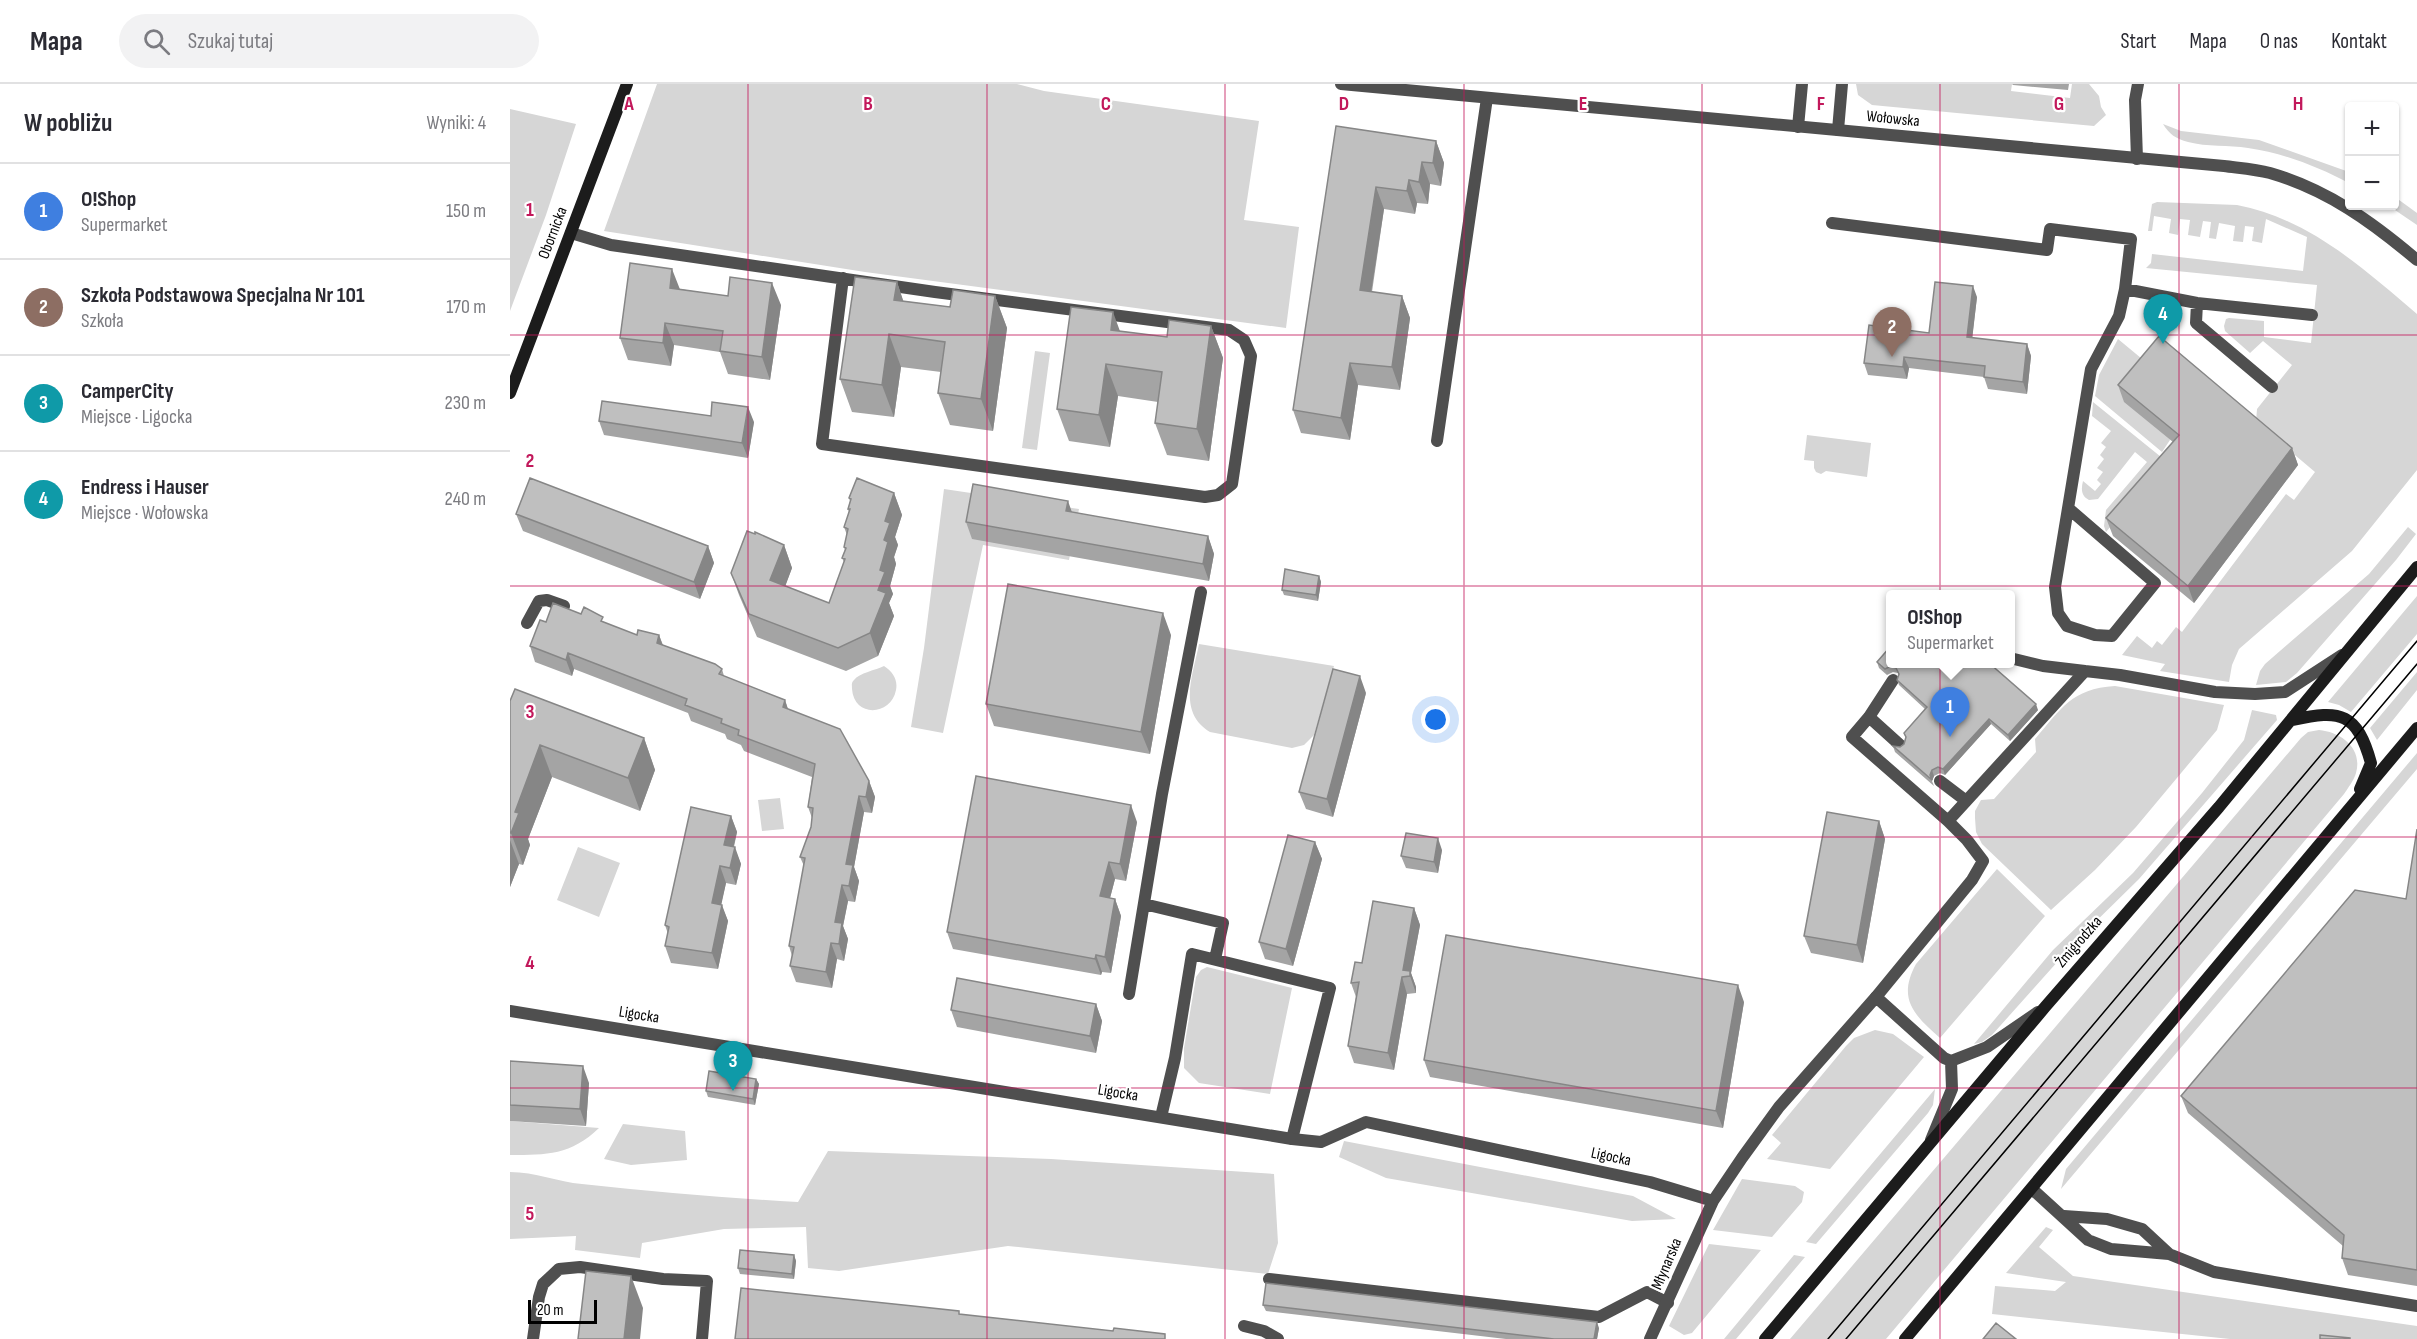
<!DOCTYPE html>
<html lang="pl">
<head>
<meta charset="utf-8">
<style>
	body { margin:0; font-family:"Sofia Sans Condensed",sans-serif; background:#f2f2f3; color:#2b2b33 }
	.controls { position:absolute; right:18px; top:18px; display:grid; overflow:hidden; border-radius:6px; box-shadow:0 2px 4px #0004 }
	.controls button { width:54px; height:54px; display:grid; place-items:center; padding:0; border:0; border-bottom:2px solid #e1e1e2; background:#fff; color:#2b2b33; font:30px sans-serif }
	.scale { position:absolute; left:18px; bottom:15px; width:69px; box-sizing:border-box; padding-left:6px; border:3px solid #000; border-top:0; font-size:16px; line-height:21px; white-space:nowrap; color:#000; -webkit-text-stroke:4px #fff; paint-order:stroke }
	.you { position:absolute; left:926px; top:636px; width:21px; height:21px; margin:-15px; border:4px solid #fff; border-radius:50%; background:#1a73e8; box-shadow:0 0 0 9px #1a73e833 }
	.badge { display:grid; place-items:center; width:39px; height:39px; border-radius:50%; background:#000; color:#fff; font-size:20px; font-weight:700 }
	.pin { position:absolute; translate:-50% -50px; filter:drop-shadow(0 2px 3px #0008) }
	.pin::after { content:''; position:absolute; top:32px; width:21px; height:18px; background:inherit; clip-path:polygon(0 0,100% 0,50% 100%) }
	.popup { position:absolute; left:1376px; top:506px; width:129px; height:78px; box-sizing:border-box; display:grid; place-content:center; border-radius:6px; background:#fff; filter:drop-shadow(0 2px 4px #0005); font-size:20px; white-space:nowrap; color:#7c7c81 }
	.popup b { font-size:22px; color:#2b2b33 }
	.popup::after { content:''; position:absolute; left:50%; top:100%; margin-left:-12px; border:12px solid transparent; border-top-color:#fff }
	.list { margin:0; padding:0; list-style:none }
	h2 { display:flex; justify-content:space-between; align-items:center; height:78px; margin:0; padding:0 24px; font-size:26px }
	h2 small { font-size:20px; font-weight:400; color:#7c7c81 }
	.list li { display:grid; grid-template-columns:39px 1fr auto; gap:18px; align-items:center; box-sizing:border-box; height:96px; padding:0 24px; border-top:2px solid #e1e1e2 }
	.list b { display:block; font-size:22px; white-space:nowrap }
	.list p { margin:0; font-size:20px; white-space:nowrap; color:#7c7c81 }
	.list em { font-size:20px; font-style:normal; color:#7c7c81 }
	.icon { flex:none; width:33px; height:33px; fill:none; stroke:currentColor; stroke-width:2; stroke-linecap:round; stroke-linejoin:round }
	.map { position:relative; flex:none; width:1907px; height:1255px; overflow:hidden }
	header { display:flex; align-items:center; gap:36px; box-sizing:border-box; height:84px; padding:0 30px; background:#fff; border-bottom:2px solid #e1e1e2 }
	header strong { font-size:28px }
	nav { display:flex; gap:33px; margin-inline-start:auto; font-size:21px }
	.search { width:420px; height:54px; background:#f2f2f3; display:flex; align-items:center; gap:15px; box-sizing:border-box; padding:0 21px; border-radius:33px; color:#7c7c81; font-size:22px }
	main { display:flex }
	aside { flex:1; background:#fff }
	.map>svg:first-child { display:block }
	.green { fill:#d6d6d6 }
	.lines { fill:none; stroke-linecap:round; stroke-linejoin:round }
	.service { stroke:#4f4f4f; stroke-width:12 }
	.minor { stroke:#4f4f4f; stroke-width:12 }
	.tertiary { stroke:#4f4f4f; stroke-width:12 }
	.secondary { stroke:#1c1c1c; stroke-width:12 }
	.tram { stroke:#000; stroke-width:1.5 }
	.wall { fill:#a4a4a4 }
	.shaded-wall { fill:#868686 }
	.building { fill:#bfbfbf; stroke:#868686; stroke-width:1.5 }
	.grid { fill:none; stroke:#c2185b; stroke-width:1.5; stroke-opacity:0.55 }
	.labels { text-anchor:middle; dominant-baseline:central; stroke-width:4.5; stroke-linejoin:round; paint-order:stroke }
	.street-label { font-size:16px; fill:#000; stroke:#fff }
	.grid-label { font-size:20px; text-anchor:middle; font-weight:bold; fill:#c2185b; stroke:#fff; stroke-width:4.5; stroke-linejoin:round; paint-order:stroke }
</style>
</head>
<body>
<header>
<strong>Mapa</strong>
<div class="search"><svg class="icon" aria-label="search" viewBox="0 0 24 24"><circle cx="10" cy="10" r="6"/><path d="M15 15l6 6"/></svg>Szukaj tutaj</div>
<nav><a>Start</a><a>Mapa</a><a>O nas</a><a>Kontakt</a></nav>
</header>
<main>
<aside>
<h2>W pobliżu<small>Wyniki: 4</small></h2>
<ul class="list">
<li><span class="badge" style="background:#3f7fe0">1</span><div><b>O!Shop</b><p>Supermarket</p></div><em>150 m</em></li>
<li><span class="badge" style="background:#8d6e63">2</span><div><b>Szkoła Podstawowa Specjalna Nr 101</b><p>Szkoła</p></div><em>170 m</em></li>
<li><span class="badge" style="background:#0f9aa8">3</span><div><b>CamperCity</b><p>Miejsce · Ligocka</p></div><em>230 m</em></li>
<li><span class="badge" style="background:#0f9aa8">4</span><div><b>Endress i Hauser</b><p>Miejsce · Wołowska</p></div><em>240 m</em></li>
</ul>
</aside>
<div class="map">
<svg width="1907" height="1255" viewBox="0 0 1907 1255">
	<rect width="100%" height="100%" fill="#fff"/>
	<path class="green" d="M147,0H507L534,7L749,37L734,136L789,143L776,244L355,188L94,147Z
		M1346,0H1502L1501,7L1560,14L1562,0H1579L1589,12L1591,23L1596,31L1584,42L1362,21L1348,11Z
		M0,25L66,40L36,131L0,227Z
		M1653,40L1671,47L1749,56L1839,88V99C1808,83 1774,69 1738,64C1719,61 1697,63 1678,58C1666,55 1659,50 1653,40Z
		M1885,113L1907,129V141L1879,122H1884Z
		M1647,118L1727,121C1799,135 1853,184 1907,230V386L1842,467L1729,565L1722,581L1719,598L1650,587L1655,580L1612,571L1627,552L1642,564L1647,557L1652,561L1666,543L1672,548L1776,410L1784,416L1805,388L1746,338L1747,325L1782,281L1753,257L1740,269L1715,247L1714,242L1716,235L1719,234L1754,237V253L1801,259L1807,201L1636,184L1641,179L1642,170L1793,187L1797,153L1756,135L1752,159L1742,157L1744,143L1735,142L1733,158L1723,157L1725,142L1709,139L1706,155L1699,154L1701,138L1693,137L1690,153L1678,151L1680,136L1670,135L1668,151L1659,149L1661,135L1644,132L1642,147H1638L1642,120Z
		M1608,255L1643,284L1660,356L1652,368L1585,312L1589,291Z
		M525,267L540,269L527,366L512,364Z
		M1583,318L1656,377L1596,448L1594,442L1596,426L1637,378L1625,368L1588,415L1579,416C1571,412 1571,405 1573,397L1585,407L1591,400L1587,396L1593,388L1587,384L1594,375L1590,371L1596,363L1591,359L1601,347L1582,332Z
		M1297,351L1361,359L1357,393L1316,387L1311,390L1306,388L1304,384V377L1294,376Z
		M434,405L569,425L559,476L473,461L433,649L401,643L414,564Z
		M1898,443L1906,450L1886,476L1787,589L1776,598L1746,601L1750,587L1755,580L1859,490Z
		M1907,512V550L1841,628L1829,621L1818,618Z
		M689,560L824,582L804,651L794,661L782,664L700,648C667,628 683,591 689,560Z
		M374,582C383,588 388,596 386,606C381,632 344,634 342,605C342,601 341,599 344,596C349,589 366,586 374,582Z
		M1907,588V606L1867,656L1860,644Z
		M1605,602L1714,621L1707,646L1626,743L1585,786L1541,826L1472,760L1466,748L1465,734V727L1471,716L1484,715L1526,668L1525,655C1552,624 1561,605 1605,602Z
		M1742,626L1766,631L1767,636L1629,795L1566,857L1482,951L1472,958L1464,960L1543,866L1623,789L1692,709L1734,656Z
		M1809,646C1831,648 1853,664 1846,689C1844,696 1838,704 1834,710L1376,1255H1280L1791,654L1798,648Z
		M1907,669V685L1551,1105L1556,1085Z
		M270,714L274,745L252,747L248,716Z
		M68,763L110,779L89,833L47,816Z
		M1487,785L1535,832L1430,954C1404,931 1387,915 1406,880Z
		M697,883L782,904L760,1010L689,999L674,984V964L686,893L691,886Z
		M1365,946L1383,950L1414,973L1320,1085L1257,1075L1271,1059L1262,1051L1336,962L1344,954Z
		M1425,1005L1423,1021L1418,1029L1306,1160L1296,1158Z
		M0,1037L89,1044C61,1071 37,1071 0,1071Z
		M113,1040L175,1047L177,1076L121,1081L94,1075Z
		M834,1057L1123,1112L1166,1135L1122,1137L876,1094L829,1073Z
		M318,1067L541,1075L764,1090L768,1159L758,1190L498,1162L329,1187L298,1184L296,1143L214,1145L132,1159L130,1174L65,1166L66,1152L0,1155V1088C25,1088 48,1098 72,1100C144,1108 216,1114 288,1118Z
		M1232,1095L1285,1102L1294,1108L1292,1118L1262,1153L1203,1146Z
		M1536,1143L1543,1146L1529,1163L1563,1192L1907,1242V1255H1720L1482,1230L1485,1202L1545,1207L1556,1198L1496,1189Z
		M1199,1160L1251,1166L1182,1249L1174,1251L1159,1242Z
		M1284,1171L1295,1173L1226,1255H1214Z"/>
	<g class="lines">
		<path class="service" d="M1288,43L1292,0
			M1328,46L1332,0
			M1627,75L1625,16L1628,0
			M1322,139L1537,166L1540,145L1621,155L1615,205L1609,232L1581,285L1545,503L1548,529L1557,542L1585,551L1602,552L1645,499L1558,424
			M61,149L101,161L425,208L719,246L734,256L741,272L722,400L708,411L695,413L312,360L333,194
			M1615,205L1687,219L1802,231
			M1687,219L1686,239L1762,303
			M927,357L977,14
			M17,539L29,517L37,516L54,522
			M1500,574L1533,582L1575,587
			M1383,596L1359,633L1342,653L1438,737
			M1359,633L1390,661
			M1430,697L1455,716
			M634,820L713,839L705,875
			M619,910L652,710L691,508
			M1366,913L1462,796L1473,777L1457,756L1438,737L1575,587L1610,591L1705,608L1745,610L1775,608L1832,571
			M651,1033L665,974L682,870L820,904L782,1055
			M1522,1105L1578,1156L1601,1165L1659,1170L1704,1188L1907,1222
			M1554,1132L1597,1135L1632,1145L1659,1170
			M759,1195L1089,1233L1137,1208L1158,1219
			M734,1242L754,1247L768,1255
			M23,1255L29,1213L33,1200L49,1185L70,1183L153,1195L197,1197L192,1255"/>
		<path class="minor" d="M0,927L782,1055L811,1058L856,1038L1140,1098L1203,1117
			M1441,977L1477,963L1528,928
			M1421,1056L1442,1005L1441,977
			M1140,1255L1203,1117L1232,1074L1269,1023L1366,913L1434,974L1441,977"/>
		<path class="tertiary" d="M831,0L1714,82C1729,84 1745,85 1760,89C1818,106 1862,138 1907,176"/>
		<path class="secondary" d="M0,309L117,0
			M1783,636C1831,625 1847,629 1861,679L1850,705
			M1255,1255L1535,923L1709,723L1907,483
			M1395,1255L1907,644"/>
		<path class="tram" d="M1318,1255L1907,557
			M1336,1255L1907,580"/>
	</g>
	<path class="wall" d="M1502,0H1559L1558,6L1503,1Z
		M826,42L926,57L934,79L931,102L920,100L918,120L907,119L905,130L874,125L862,208L892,212L900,234L890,306L848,301L840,356L791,349L783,326Z
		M387,198L393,217L440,223L485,212L497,244L483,347L440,341L428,309L431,288L391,283L384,333L342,328L330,295Z
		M170,205L271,221L260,296L218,290L210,268L164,261L161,282L118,276L110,254Z
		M1467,213L1462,254L1517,260L1521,272L1517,310L1478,305L1474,293L1399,284L1397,295L1358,291L1354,279L1419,249Z
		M701,242L713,274L699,377L657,371L645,339L648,318L608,312L600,363L559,357L547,325L610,247L657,253Z
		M1608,301L1782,364L1788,381L1684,519L1603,452L1596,434L1663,358L1614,318Z
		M89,337L244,338L238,374L94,351Z
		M384,409L392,431L385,453L388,461L384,473L386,480L380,502L383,510L379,519L384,532L368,572L336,587L247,553L229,511L221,489L274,461L282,484L275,502L319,519L334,478L332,474L335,466L334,463L337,451L334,443L339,428L338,425L340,417L339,414Z
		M6,430L198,462L204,479L190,515L13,447Z
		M456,438L698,452L704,470L699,497L462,455Z
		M809,492L811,498L808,517L774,511L772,506Z
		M71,530L127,551H149L153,561L212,585L214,592L275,616L278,625L359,697L365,713L362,729L354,728L344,783L349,797L345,818L338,817L333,842L338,855L334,877L327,875L322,904L286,898L280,882L282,872L279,862L294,782L290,773L301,743L302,734L298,723L302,693L234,667L231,661L217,655L215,650L181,637L178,629L64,585L62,592L25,578L20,562L36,538Z
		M661,551L640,670L484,642L476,620Z
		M1367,578L1528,626L1500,657L1481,640L1435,691L1430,689L1424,692L1422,697L1424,702L1385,668L1383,662L1390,663L1394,660L1396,655L1394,649L1415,625L1389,601L1387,596L1389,591L1388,589L1383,588L1377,591L1369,584Z
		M856,609L823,733L796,725L789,708Z
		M0,617L134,654L145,686L130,727L42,693L18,755L20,761L13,781L9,780L0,803Z
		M221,732L227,748L224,763L231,780L226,801L216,799L211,820L218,837L208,885L161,879L155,862L158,850L155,841Z
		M1369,737L1375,755L1353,879L1301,869L1294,852Z
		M627,738L616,797L605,795L600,814L605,815L611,832L601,889L592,888L591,891L443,865L437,848Z
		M1907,745V1202L1838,1191L1832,1174L1833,1162L1678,1029L1671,1012L1896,815Z
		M805,758L812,775L783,882L755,875L749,858Z
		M932,766L928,789L896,784L891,772Z
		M904,824L910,841L901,889L906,903V909L897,910L884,986L844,979L838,962L846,913L841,899L852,879Z
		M1234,918L1213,1044L920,993L914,976Z
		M586,920L592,937L586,969L447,943L441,926Z
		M0,977L79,999L76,1042L0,1037Z
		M246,995L249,1000L245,1021L198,1013L196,1007Z
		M284,1171L286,1177L284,1195L230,1190L228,1184Z
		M753,1221L1089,1244L1087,1255H996L756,1227Z"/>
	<path class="shaded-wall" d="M926,57L934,79L931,102L923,79Z
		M912,78L920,100L918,120L909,98Z
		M899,96L907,119L905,130L897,107Z
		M866,103L874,125L858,228L850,206Z
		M162,185L171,208L160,204Z
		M387,198L398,231L384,216Z
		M262,199L271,221L260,296L252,273Z
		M1463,202L1467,213L1461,265L1457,253Z
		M485,212L497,244L483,347L471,315Z
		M892,212L900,234L890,306L882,283Z
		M603,228L615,261L601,246Z
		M155,239L164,261L161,282L153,259Z
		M701,242L713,274L699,377L687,345Z
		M379,250L391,283L384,333L372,301Z
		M1517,260L1521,272L1517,310L1513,298Z
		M1394,273L1399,284L1397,295L1393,283Z
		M840,279L848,301L840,356L831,334Z
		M596,280L608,312L600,363L589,331Z
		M238,323L244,338L238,374L232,359Z
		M1782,364L1788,381L1684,519L1678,502Z
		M384,409L392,431L385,453L388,461L384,473L386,480L380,502L383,510L379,519L384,532L368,572L360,549L368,506L375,437Z
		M558,417L564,434L556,427Z
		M698,452L704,470L699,497L693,480Z
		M274,461L282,484L269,519L260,496Z
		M198,462L204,479L190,515L184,498Z
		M809,492L811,498L808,517L806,511Z
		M653,529L661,551L640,670L631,648Z
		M149,551L155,568L147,559Z
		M58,569L64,585L62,592L56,576Z
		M850,592L856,609L823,733L817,715Z
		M275,616L280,632L273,623Z
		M1526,620L1528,626L1500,657L1498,651Z
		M1479,635L1481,640L1435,691L1433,685Z
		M134,654L145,686L130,727L118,694Z
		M30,661L42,693L18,755L20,761L13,781L1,749L5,728Z
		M1422,686L1424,692L1422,697L1420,691Z
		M359,697L365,713L362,729L356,713Z
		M349,712L354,728L344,783L349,797L345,818L339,802L336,780Z
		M621,721L627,738L616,797L610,780Z
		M221,732L227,748L220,777L214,761Z
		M1369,737L1375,755L1353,879L1347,861Z
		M928,754L932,766L928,789L924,778Z
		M0,756L9,780L0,803Z
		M805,758L812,775L783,882L776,865Z
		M225,763L231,780L226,801L220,784Z
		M599,778L605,795L596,829L590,812Z
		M210,782L216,799L208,836L202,819Z
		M332,801L338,817L333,842L338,855L334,877L329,860L325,838Z
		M605,815L611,832L601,889L595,873Z
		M212,821L218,837L208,885L202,869Z
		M904,824L910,841L901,889L906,903V909L900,892L893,886Z
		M321,859L327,875L322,904L316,888Z
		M586,871L592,888L591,891L585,875Z
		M892,893L897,910L884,986L878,969Z
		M1228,901L1234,918L1213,1044L1206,1027Z
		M586,920L592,937L586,969L580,952Z
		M73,982L79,999L76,1042L70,1025Z
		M246,995L249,1000L245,1021L243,1015Z
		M284,1171L286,1177L284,1195L282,1190Z
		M121,1192L133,1224L130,1255H114Z
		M1087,1238L1089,1244L1087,1255H1084Z"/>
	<path class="building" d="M826,42L926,57L923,79L912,78L909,98L899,96L897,107L866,103L850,206L892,212L882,283L840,279L831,334L783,326Z
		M120,179L162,185L160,204L218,212L220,193L262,199L252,273L210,267L213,247L155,239L153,259L110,254Z
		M345,193L387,198L384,216L440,223L443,206L485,212L471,315L428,309L435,258L379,250L372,301L330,295Z
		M1425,198L1463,202L1457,253L1517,260L1513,298L1474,293L1475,282L1394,273L1393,283L1354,279L1359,241L1419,249Z
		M561,223L603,228L601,246L657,253L659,236L701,242L687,345L645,339L652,288L596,280L589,331L547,325Z
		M1649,252L1782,364L1678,502L1596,434L1669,351L1608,301Z
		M92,317L201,332L202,318L238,323L232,359L89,337Z
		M20,394L198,462L184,498L6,430Z
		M347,394L384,409L375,437L380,439L374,456L378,458L370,486L375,488L368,506L376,509L360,549L328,564L239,530L221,489L237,447L245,450V448L274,461L260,496L319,519L335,475L332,474L336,464L334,463L338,445L334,443L340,425H338L341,415L339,414Z
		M463,400L558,417L556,427L698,452L693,480L456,438Z
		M775,485L809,492L806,511L772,506Z
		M498,500L653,529L631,648L476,620Z
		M43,519L71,530L74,523L93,533L91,537L127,551L128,546L149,551L147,559L205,580L212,585L209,590L275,616L273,623L330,645L359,697L356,713L349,712L336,780L343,781L339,802L332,801L325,838L332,839L329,860L321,859L316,888L280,882L284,863L279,862L295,774L290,773L301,743L303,724L298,723L305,680L228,651L229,646L211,639L212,635L175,621L177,615L58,569L56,576L20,562L30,536L36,538Z
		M1380,563V579H1479L1526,620L1498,651L1479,635L1433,685L1428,683L1422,686L1420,691L1422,696L1383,662L1390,663L1394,660L1396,653L1394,649L1417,623L1387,596L1389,590L1386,584L1381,582L1375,585L1367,578Z
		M823,585L850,592L817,715L789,708Z
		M5,605L134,654L118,694L30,661L5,728L9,729L1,749H0V617Z
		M466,692L621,721L610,780L599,778L590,812L605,815L595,873L586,871L585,875L437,848Z
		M181,723L221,732L214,761L225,763L220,784L210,782L202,819L212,821L202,869L155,862L159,843L155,841Z
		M1317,728L1369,737L1347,861L1294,852Z
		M1907,745V1186L1832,1174L1834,1151L1671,1012L1845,806L1896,815Z
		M896,749L928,754L924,778L891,772Z
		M778,751L805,758L776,865L749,858Z
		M863,817L904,824L893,886L900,887V892L892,893L878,969L838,962L849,898L841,899L845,878L852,879Z
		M936,851L1228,901L1206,1027L914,976Z
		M447,894L586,920L580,952L441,926Z
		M0,977L73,982L70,1025L0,1021Z
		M199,987L246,995L243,1015L196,1007Z
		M230,1166L284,1171L282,1190L228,1184Z
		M76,1187L121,1192L114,1255H68Z
		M756,1199L1087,1238L1084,1255H1044L753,1221Z
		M231,1204L403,1222L449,1227V1230L603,1247L604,1244L655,1250V1255H225Z
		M1486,1239L1506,1255H1473Z
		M1810,1251L1840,1254V1255H1810Z"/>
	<path class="grid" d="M238,0V1255M477,0V1255M715,0V1255M954,0V1255M1192,0V1255M1430,0V1255M1669,0V1255M0,251H1907M0,502H1907M0,753H1907M0,1004H1907"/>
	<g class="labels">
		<g class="street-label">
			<text transform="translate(1383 35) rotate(6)">Wołowska</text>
			<text transform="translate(43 149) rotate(-69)">Obornicka</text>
			<text transform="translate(1569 858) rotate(-49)">Żmigrodzka</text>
			<text transform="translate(129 931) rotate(9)">Ligocka</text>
			<text transform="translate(608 1009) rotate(9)">Ligocka</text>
			<text transform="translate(1101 1073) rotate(12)">Ligocka</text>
			<text transform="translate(1157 1180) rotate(-67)">Młynarska</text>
		</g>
	</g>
	<g class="grid-label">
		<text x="119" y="26">A</text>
		<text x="358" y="26">B</text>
		<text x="596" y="26">C</text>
		<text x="834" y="26">D</text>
		<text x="1073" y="26">E</text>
		<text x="1311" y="26">F</text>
		<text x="1549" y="26">G</text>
		<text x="1788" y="26">H</text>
		<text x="20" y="132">1</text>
		<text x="20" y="383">2</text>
		<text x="20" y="634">3</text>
		<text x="20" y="885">4</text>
		<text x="20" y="1136">5</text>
	</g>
</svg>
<div class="controls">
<button>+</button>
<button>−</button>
</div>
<div class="scale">20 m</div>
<div class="you"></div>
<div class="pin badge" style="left:1440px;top:653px;background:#3f7fe0">1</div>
<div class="popup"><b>O!Shop</b>Supermarket</div>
<div class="pin badge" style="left:1382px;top:273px;background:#8d6e63">2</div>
<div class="pin badge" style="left:223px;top:1007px;background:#0f9aa8">3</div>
<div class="pin badge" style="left:1653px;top:260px;background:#0f9aa8">4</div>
</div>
</main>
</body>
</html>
